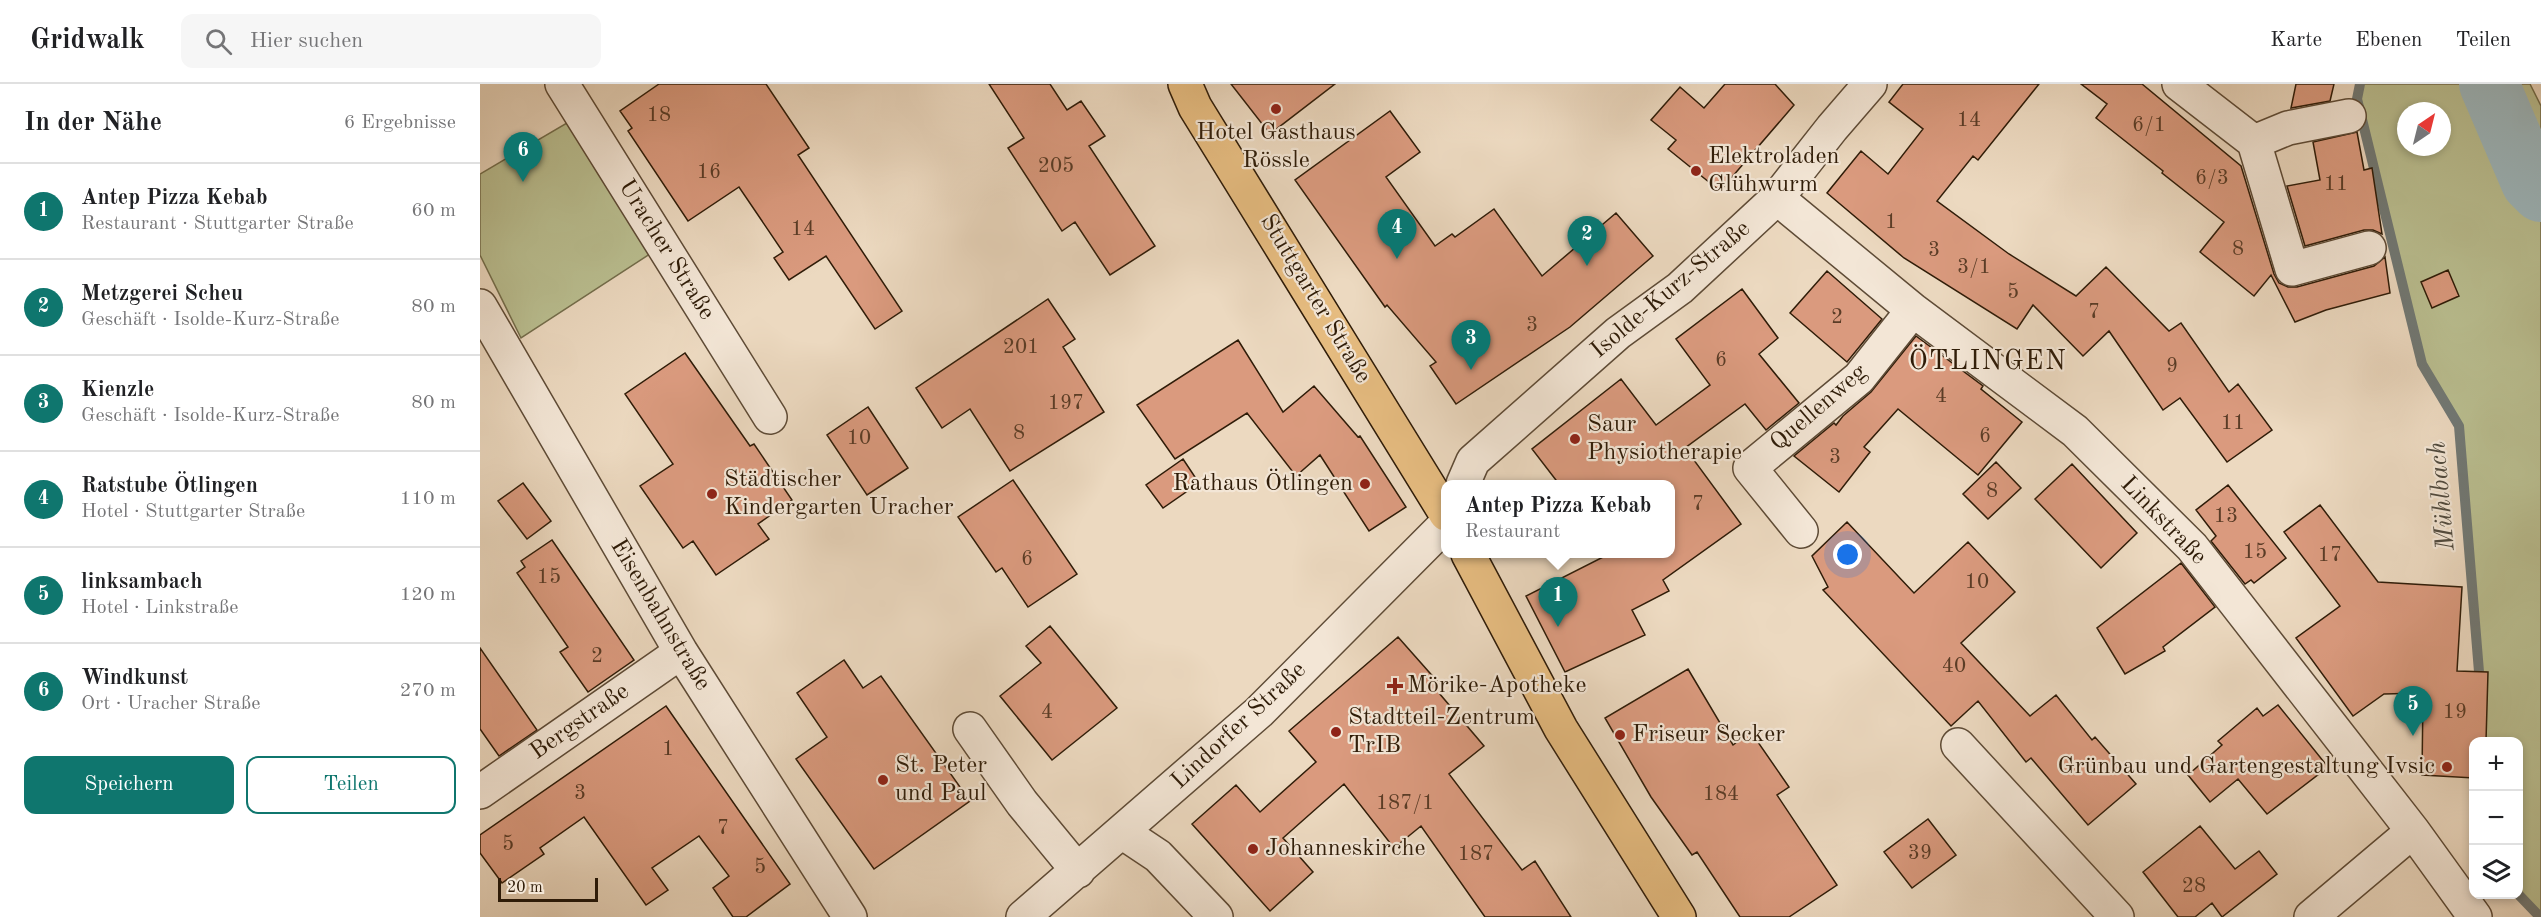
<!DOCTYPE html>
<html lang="de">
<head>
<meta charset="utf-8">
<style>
	body { margin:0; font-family:"Old Standard TT",serif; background:#f6f6f6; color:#202124 }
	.controls { position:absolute; right:18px; bottom:18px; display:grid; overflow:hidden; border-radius:12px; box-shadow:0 3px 9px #0003 }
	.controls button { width:54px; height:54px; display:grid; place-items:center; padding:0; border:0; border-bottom:2px solid #e0e0e0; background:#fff; color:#202124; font:30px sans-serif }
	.compass { position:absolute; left:1917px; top:18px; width:54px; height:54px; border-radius:50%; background:#fff; box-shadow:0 3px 9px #0003; rotate:35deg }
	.scale { position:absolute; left:18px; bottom:15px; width:100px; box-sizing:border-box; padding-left:6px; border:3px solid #2f1c08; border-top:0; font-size:16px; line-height:21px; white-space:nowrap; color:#2f1c08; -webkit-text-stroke:4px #f3e6d6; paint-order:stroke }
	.you { position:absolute; left:1368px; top:471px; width:21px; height:21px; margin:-15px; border:4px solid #fff; border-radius:50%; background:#1a73e8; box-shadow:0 0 0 9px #1a73e833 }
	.badge { display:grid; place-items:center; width:39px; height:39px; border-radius:50%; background:#0f766e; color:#fff; font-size:20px; font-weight:700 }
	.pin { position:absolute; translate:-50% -50px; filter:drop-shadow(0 2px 3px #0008) }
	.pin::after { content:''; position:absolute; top:32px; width:21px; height:18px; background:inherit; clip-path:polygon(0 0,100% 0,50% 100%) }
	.popup { position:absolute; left:961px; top:396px; width:234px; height:78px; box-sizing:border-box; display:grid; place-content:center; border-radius:12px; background:#fff; filter:drop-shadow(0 2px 4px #0005); font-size:20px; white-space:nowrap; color:#757577 }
	.popup b { font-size:22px; color:#202124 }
	.popup::after { content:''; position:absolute; left:50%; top:100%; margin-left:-12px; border:12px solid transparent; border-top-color:#fff }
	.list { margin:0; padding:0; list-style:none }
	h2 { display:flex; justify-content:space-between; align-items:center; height:78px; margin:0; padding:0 24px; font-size:26px }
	h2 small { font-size:20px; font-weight:400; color:#757577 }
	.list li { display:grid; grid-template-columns:39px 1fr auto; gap:18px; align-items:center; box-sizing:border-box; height:96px; padding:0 24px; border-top:2px solid #e0e0e0 }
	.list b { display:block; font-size:22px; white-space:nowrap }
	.list p { margin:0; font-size:20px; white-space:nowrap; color:#757577 }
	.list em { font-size:20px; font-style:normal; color:#757577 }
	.actions { display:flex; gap:12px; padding:18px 24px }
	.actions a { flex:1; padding:14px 0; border:2px solid #0f766e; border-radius:12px; text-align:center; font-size:21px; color:#0f766e }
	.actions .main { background:#0f766e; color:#fff }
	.icon { flex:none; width:33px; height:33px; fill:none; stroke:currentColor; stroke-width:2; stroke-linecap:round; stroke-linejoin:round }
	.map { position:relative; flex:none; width:2061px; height:833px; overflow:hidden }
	header { display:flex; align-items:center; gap:36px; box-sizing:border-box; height:84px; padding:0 30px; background:#fff; border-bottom:2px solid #e0e0e0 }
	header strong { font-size:28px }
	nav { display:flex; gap:33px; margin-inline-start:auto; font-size:21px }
	.search { width:420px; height:54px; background:#f6f6f6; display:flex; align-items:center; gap:15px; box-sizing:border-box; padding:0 21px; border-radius:12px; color:#757577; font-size:22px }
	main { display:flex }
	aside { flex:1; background:#fff }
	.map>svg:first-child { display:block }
	.green { fill:#babf91; stroke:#746e4c; stroke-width:1.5; fill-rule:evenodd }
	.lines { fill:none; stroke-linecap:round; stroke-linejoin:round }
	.stream { stroke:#717975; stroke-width:10 }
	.river { stroke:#9db7bd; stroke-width:60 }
	.building { fill:#da9a7e; stroke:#2f1c08; stroke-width:1.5 }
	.minor-casing { stroke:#5e4b36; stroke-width:36 }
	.major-casing { stroke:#2f1c08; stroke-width:36 }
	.minor { stroke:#f3e6d6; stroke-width:33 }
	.major { stroke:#e6bc80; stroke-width:33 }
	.poi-dot { fill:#8f2418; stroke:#f3e6d6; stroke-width:2 }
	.labels { text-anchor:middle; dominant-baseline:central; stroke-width:4.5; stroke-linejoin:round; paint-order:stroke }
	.number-label { font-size:21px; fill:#5a3c26 }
	.poi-label { font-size:24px; fill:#2f1c08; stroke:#f3e6d6; text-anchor:start }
	.street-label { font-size:24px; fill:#2f1c08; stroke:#f3e6d6 }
	.water-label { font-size:26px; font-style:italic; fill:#504a3e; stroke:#f3e6d6 }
	.quarter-label { font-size:27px; letter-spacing:1.5px; fill:#2f1c08; stroke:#f3e6d6 }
</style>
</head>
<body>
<header>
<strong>Gridwalk</strong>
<div class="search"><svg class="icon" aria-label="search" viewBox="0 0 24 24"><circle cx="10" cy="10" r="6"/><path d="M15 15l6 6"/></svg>Hier suchen</div>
<nav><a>Karte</a><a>Ebenen</a><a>Teilen</a></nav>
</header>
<main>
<aside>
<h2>In der Nähe<small>6 Ergebnisse</small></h2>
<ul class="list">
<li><span class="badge">1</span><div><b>Antep Pizza Kebab</b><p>Restaurant · Stuttgarter Straße</p></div><em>60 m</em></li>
<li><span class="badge">2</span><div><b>Metzgerei Scheu</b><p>Geschäft · Isolde-Kurz-Straße</p></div><em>80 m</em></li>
<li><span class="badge">3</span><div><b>Kienzle</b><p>Geschäft · Isolde-Kurz-Straße</p></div><em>80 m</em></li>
<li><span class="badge">4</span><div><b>Ratstube Ötlingen</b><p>Hotel · Stuttgarter Straße</p></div><em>110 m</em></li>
<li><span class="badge">5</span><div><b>linksambach</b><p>Hotel · Linkstraße</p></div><em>120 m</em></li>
<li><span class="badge">6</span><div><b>Windkunst</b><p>Ort · Uracher Straße</p></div><em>270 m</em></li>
</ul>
<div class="actions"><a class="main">Speichern</a><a>Teilen</a></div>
</aside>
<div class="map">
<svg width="2061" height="833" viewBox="0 0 2061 833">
	<rect width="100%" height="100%" fill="#ecd9c0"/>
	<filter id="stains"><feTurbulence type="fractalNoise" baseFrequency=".00333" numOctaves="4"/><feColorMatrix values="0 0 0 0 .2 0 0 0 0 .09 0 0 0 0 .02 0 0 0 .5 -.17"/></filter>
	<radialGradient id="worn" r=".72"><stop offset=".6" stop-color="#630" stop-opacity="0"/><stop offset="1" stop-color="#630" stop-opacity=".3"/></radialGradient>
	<path class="green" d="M1880,0H2050L2061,22V833L2038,811V658L2005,657L1979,342L1942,280L1877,15ZM1926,27H1962V63H1926Z
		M92,36L176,166L41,254L0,171V90Z"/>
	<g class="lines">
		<path class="stream" d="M1880,0L1877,15L1942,280L1979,342L2000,600
			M2038,810L2060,833"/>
		<path class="river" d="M2009,0L2051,98L2061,108"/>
	</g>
	<path class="building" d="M179,0H286L329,64L318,71L422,227L395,245L346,172L309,196L294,174L303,168L259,103L208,137L148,47L152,44L140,27Z
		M509,0H570L587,26L601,17L625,52L609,62L675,162L630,191L595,138L582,147L528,64L544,54Z
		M751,0H855L790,50Z
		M1245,0H1295L1314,21L1240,107L1188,65L1196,56L1171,36L1200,3L1224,24Z
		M1423,0H1559L1498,76L1493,72L1457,117L1529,170L1596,212L1626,183L1689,247L1701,239L1749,308L1758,300L1792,346L1747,378L1700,314L1683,326L1629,247L1603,272L1553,221L1537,245L1424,174L1347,109L1381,67L1408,90L1443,45L1409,18Z
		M1601,0H1662L1761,82L1794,190L1799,199L1808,203H1817L1894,182L1905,173L1910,209L1846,226L1815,238L1791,191L1774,212L1720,168L1744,138L1682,89L1683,87L1616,34L1627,20Z
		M1816,0H1854L1850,17L1811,24Z
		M910,27L940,68L906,93L955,162L972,150L975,153L1014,125L1062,192L1136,129L1173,172L1090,243L976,320L950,282L956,278L907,221L905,223L815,96Z
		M1877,48L1884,86L1892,84L1902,150L1893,146H1884L1825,162L1807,102L1840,96L1833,58Z
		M1968,186L1979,212L1952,224L1941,198Z
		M1347,187L1402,235L1367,278L1310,229Z
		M1262,205L1298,254L1279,270L1319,319L1286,346L1265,320L1205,364L1261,440L1183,496L1189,507L1152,526L1165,551L1085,588L1046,512L1129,470H1191V400H1079L1052,365L1141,295L1176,341L1230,301L1196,255Z
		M568,215L595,255L583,263L624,328L530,387L490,325L462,344L436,304Z
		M1436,252L1503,302L1501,305L1542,338L1498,391L1418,325L1384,363L1390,368L1359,408L1314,372L1354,339L1356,341L1363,332L1391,308Z
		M758,256L803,328L834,302L878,353L880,352L926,423L889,447L840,371L816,392L767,329L695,375L657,321Z
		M205,269L270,362L274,360L312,416L278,440L289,455L236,491L213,457L203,464L160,402L193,380L145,310Z
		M388,323L428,384L387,411L347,351Z
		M703,375L719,399L683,424L666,401Z
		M1516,378L1541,404L1508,435L1483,410Z
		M1592,380L1657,449L1621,484L1555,415Z
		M533,396L597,490L548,523L522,484L516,488L478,433Z
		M43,399L71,437L47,455L18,417Z
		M1748,401L1806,474L1774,499L1771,496L1765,500L1731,457L1736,452L1716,426Z
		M1840,421L1898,498L1982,503L1977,587L2008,588L2006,657H1994V694L1942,691L1943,609L1904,610L1873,632L1816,554L1860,522L1804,448Z
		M1367,438L1434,509L1488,458L1535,508L1481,559L1550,632L1576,611L1612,656L1615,653L1656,700L1608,741L1551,674L1546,678L1498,617L1471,642L1343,506L1348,503L1332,472Z
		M72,456L154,576L108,608L80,568L88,563L37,489L45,483L41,477Z
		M1701,479L1735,523L1683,563L1685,567L1645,590L1617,544Z
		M570,542L637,624L572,676L520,612L561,579L546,562Z
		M918,553L964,605L959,609L1004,662L969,690L1042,786L1055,777L1091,833H1005L941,742L914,764L864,700L803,754L833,788L790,827L712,740L756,701L780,728L836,678L809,647Z
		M0,564L57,646L19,672L0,645Z
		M364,576L383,604L401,592L490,717L394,785L316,675L347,653L317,609Z
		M1208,585L1253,661L1271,648L1309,703L1297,711L1357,801L1309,833H1260L1217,768L1212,771L1171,713L1125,634Z
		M1798,621L1848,683L1787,730L1758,695L1730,718L1708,691L1742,661L1738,657L1777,624L1783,632Z
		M186,622L310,800L266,833H253L233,804L249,792L219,752L172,784L188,806L166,821L104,733L60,764L64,770L22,799L0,769V751Z
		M1448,735L1476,771L1432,804L1404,768Z
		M1720,742L1755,785L1779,767L1797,790L1742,833L1732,819L1715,833H1698L1663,788Z"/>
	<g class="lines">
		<defs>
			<path id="minor" d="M82,0L290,333
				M1699,0L1774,58L1812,185L1889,164
				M1774,58L1808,44L1869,32
				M1297,114L1433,226L1595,347L1712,463L1933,747L1995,833
				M0,222L201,568L370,833
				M983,400L993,377L1138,249L1200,204L1297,114L1352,44L1390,0
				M1321,447L1270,384L1379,294L1433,226
				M490,645L542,719L598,787
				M1478,661L1637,833
				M0,708L201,568
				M642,748L678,772L736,833
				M543,833L779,628L966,440
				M1831,833L1933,747"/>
			<path id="major" d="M705,0L715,23L966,430
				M988,470L1081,645L1199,833"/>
		</defs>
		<use href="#minor" class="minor-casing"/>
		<use href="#major" class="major-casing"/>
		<use href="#minor" class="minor"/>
		<use href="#major" class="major"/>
	</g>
	<g class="poi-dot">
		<circle cx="796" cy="25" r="6"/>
		<circle cx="1216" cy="87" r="6"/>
		<circle cx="1095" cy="355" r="6"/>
		<circle cx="885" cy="400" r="6"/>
		<circle cx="232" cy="410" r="6"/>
		<path d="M912 593h6v6h6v6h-6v6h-6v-6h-6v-6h6z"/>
		<circle cx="856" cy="648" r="6"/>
		<circle cx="1140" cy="651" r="6"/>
		<circle cx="1967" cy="683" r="6"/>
		<circle cx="403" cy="696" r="6"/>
		<circle cx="773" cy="765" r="6"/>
	</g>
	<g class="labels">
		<g class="number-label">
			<text x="179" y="31">18</text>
			<text x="1489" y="36">14</text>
			<text x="1669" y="41">6/1</text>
			<text x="576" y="82">205</text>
			<text x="229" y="88">16</text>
			<text x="1732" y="94">6/3</text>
			<text x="1856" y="100">11</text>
			<text x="1411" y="138">1</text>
			<text x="323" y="145">14</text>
			<text x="1758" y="165">8</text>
			<text x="1454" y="166">3</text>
			<text x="1494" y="183">3/1</text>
			<text x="1533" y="208">5</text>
			<text x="1614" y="228">7</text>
			<text x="1357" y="233">2</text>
			<text x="1052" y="241">3</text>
			<text x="541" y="263">201</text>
			<text x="1241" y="276">6</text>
			<text x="1692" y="282">9</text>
			<text x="1461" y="312">4</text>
			<text x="586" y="319">197</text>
			<text x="1753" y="339">11</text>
			<text x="539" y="349">8</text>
			<text x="1505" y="352">6</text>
			<text x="379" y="354">10</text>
			<text x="1355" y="373">3</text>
			<text x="1512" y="407">8</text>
			<text x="1218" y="420">7</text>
			<text x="1746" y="432">13</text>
			<text x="1775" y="468">15</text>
			<text x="1850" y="471">17</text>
			<text x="547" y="475">6</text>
			<text x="69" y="493">15</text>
			<text x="1497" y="498">10</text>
			<text x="117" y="572">2</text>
			<text x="1474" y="582">40</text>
			<text x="567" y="628">4</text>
			<text x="1975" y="628">19</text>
			<text x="188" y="665">1</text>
			<text x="100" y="709">3</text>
			<text x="1241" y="710">184</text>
			<text x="925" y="719">187/1</text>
			<text x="243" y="744">7</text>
			<text x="28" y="760">5</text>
			<text x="1440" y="769">39</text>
			<text x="996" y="770">187</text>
			<text x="280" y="783">5</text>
			<text x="1714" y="802">28</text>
		</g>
		<g class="poi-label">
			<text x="796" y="49" text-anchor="middle">Hotel Gasthaus<tspan x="796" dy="28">Rössle</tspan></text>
			<text x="1228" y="73">Elektroladen<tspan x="1228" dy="28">Glühwurm</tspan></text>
			<text x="1107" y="341">Saur<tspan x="1107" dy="28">Physiotherapie</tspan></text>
			<text x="244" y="396">Städtischer<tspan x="244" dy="28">Kindergarten Uracher</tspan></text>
			<text x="873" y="400" text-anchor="end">Rathaus Ötlingen</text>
			<text x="927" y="602">Mörike-Apotheke</text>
			<text x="868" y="634">Stadtteil-Zentrum<tspan x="868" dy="28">TrIB</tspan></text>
			<text x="1152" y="651">Friseur Secker</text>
			<text x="415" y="682">St. Peter<tspan x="415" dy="28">und Paul</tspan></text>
			<text x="1955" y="683" text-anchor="end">Grünbau und Gartengestaltung Ivsic</text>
			<text x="785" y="765">Johanneskirche</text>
		</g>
		<g class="street-label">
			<text transform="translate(186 166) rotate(58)">Uracher Straße</text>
			<text transform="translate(1191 206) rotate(-40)">Isolde-Kurz-Straße</text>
			<text transform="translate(835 215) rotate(59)">Stuttgarter Straße</text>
			<text transform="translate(1339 324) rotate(-41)">Quellenweg</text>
			<text transform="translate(1683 437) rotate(46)">Linkstraße</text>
			<text transform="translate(180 531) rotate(59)">Eisenbahnstraße</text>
			<text transform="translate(100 638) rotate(-35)">Bergstraße</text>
			<text transform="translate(759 642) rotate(-43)">Lindorfer Straße</text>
		</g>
		<g class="water-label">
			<text transform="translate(1962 412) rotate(-95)">Mühlbach</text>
		</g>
		<g class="quarter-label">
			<text x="1508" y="277">ÖTLINGEN</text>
		</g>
	</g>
	<rect width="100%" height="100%" filter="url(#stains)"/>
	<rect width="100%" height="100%" fill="url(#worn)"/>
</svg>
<div class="controls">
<button>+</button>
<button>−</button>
<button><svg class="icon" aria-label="layers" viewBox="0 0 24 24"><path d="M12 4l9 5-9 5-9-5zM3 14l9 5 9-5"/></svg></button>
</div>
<svg class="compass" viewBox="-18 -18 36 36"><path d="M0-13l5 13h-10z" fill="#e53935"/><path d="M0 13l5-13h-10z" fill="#757577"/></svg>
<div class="scale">20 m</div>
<div class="you"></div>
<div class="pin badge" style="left:1078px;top:543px">1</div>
<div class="popup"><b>Antep Pizza Kebab</b>Restaurant</div>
<div class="pin badge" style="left:1107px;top:182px">2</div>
<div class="pin badge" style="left:991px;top:286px">3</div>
<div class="pin badge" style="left:917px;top:175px">4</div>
<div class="pin badge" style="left:1933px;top:652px">5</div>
<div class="pin badge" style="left:43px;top:98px">6</div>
</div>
</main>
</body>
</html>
